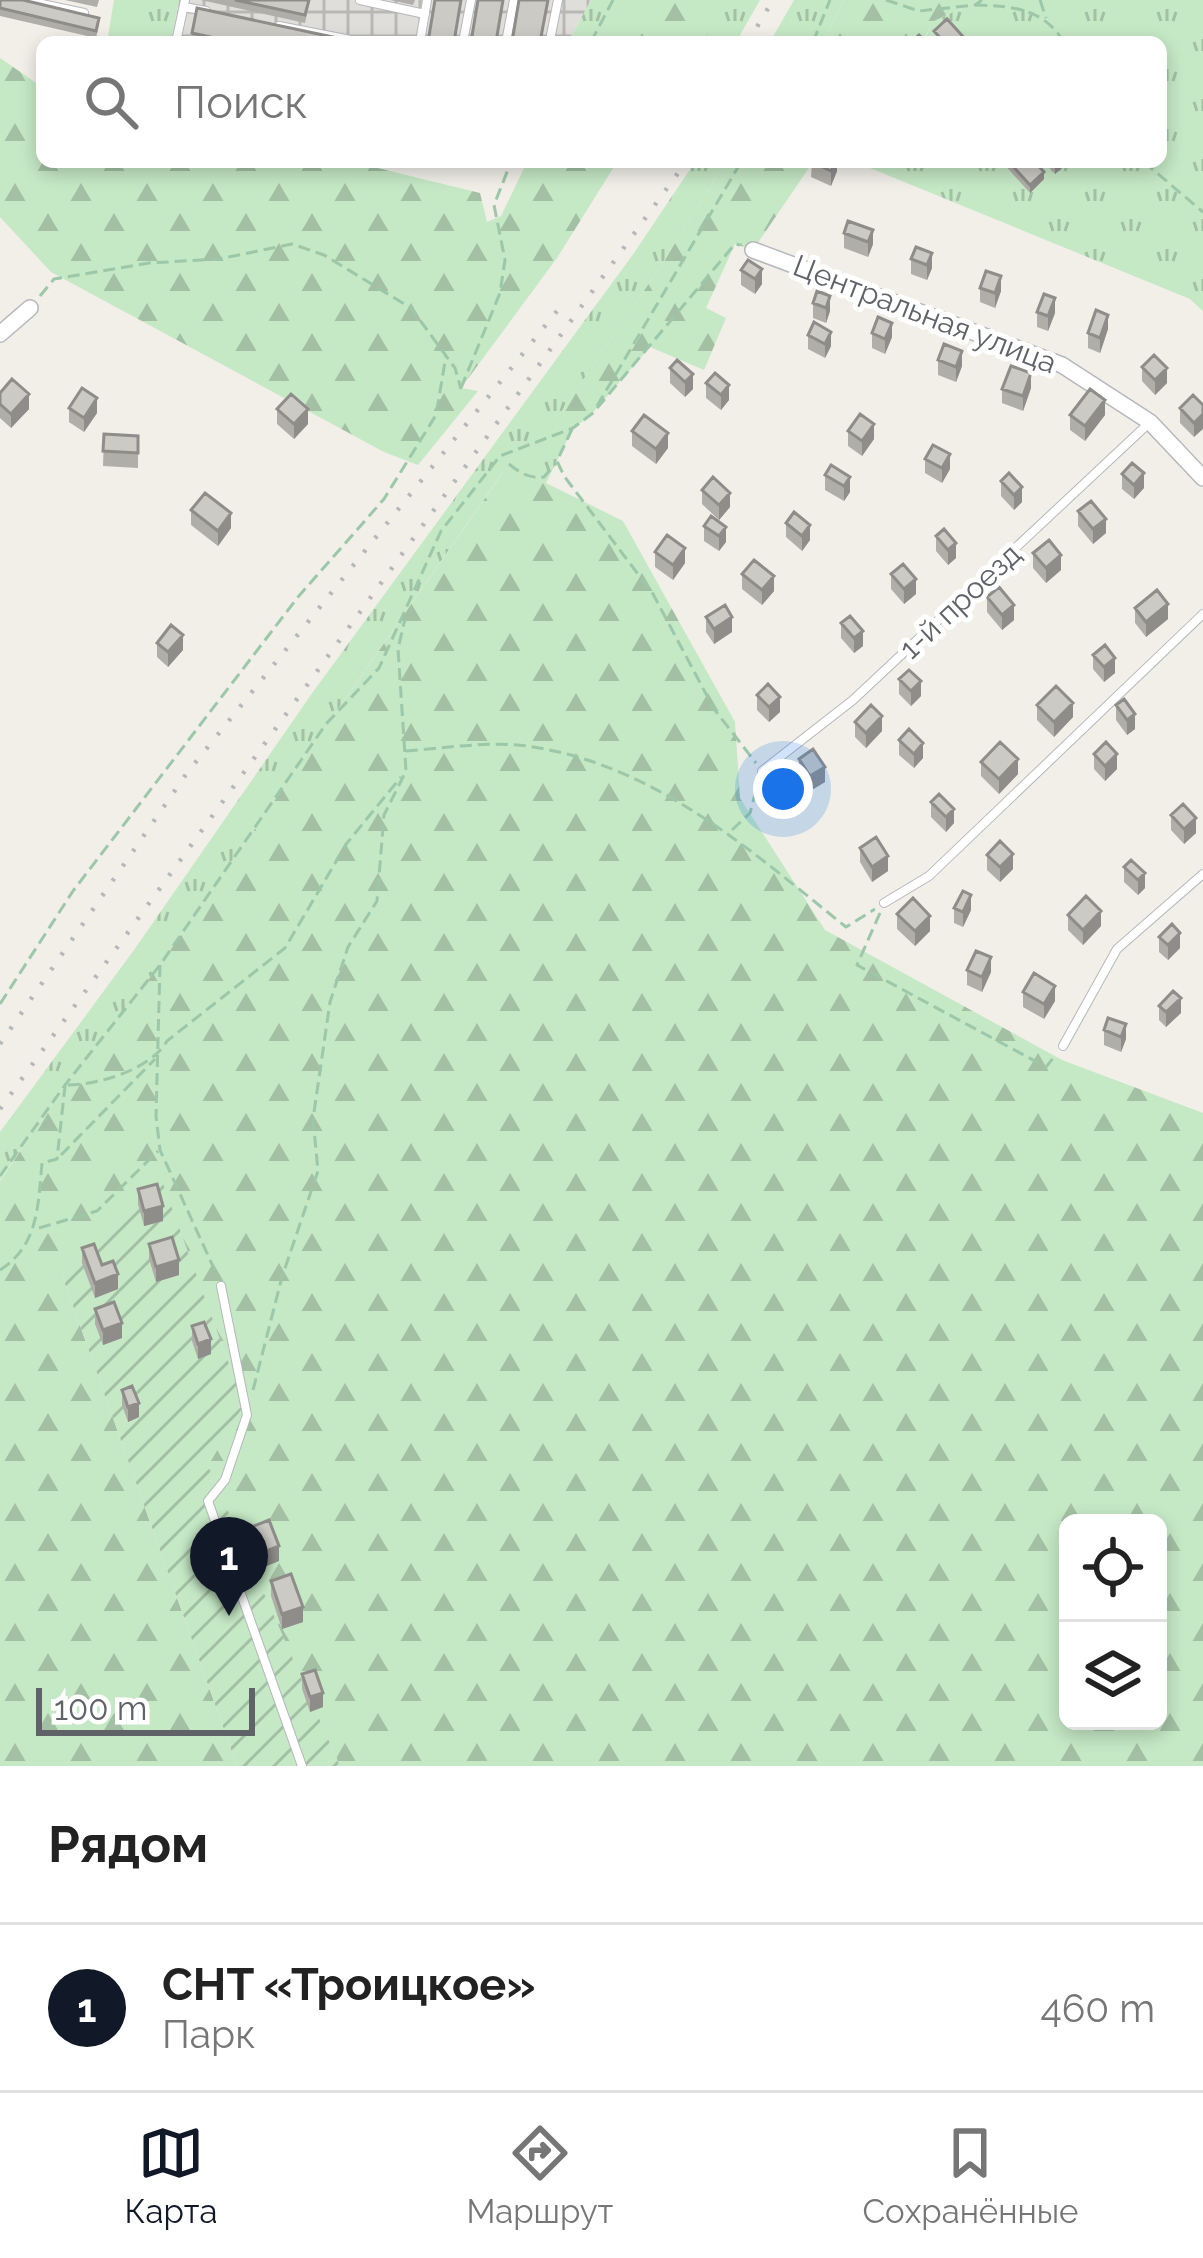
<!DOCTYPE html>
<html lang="ru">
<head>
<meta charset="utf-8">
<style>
	body { margin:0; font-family:Raleway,sans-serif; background:#f2f2f2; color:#222 }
	.controls { position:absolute; right:36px; bottom:36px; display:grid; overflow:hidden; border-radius:18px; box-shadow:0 6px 18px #0003 }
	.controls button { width:108px; height:108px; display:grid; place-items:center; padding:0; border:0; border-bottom:3px solid #e0e0e0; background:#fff; color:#222; font:60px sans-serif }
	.scale { position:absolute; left:36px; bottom:30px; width:219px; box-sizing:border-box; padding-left:12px; border:6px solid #5f6368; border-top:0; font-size:33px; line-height:42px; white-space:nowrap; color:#5f6368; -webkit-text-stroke:9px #fff; paint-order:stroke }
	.you { position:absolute; left:783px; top:789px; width:42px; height:42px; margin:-30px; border:9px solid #fff; border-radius:50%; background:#1a73e8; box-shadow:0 0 0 18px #1a73e833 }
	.badge { display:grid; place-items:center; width:78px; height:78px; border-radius:50%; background:#111827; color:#fff; font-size:39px; font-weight:700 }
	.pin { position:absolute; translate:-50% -99px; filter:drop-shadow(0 3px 6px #0008) }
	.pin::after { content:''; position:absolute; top:63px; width:42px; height:36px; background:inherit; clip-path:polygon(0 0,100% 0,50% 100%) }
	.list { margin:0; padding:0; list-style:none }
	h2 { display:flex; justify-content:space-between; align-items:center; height:156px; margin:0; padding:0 48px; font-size:51px }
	h2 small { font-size:39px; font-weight:400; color:#767676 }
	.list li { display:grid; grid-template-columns:78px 1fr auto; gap:36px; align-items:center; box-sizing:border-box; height:168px; padding:0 48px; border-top:3px solid #e0e0e0 }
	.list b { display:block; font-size:45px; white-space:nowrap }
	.list p { margin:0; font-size:39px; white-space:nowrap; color:#767676 }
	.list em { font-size:39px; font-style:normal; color:#767676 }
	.icon { flex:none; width:66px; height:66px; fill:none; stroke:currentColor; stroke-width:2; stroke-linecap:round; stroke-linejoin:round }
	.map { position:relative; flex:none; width:1203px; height:1766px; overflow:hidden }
	.search { position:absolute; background:#fff; box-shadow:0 6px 18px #0003; left:36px; right:36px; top:36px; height:132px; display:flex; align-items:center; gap:30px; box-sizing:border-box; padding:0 42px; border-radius:18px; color:#767676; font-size:45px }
	.sheet { height:324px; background:#fff }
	nav { display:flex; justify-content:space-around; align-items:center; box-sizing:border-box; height:168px; border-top:3px solid #e0e0e0; background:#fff; font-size:33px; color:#767676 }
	nav a { display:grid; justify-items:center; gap:6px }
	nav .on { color:#111827 }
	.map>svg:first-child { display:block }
	.industrial { fill:url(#industrial-grid) }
	.grass { fill:url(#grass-tufts) }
	.forest { fill:url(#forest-firs); fill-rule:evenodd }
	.garden { fill:url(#garden-furrows) }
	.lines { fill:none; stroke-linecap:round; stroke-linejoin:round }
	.service-casing { stroke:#b5b8bc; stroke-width:10 }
	.minor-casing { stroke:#b5b8bc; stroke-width:18 }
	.path { stroke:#9cc7a9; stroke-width:3; stroke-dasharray:12 6; stroke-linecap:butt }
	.service { stroke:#fff; stroke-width:8 }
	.minor { stroke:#fff; stroke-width:15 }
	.rail { stroke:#b6b7b8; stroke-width:4.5; stroke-dasharray:3 15; stroke-linecap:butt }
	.wall { fill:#afaea9 }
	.shaded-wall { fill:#8f8d8a }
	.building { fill:#cccac5; stroke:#8f8d8a; stroke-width:3 }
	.labels { text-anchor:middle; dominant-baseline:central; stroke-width:10; stroke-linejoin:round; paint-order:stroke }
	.street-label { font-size:30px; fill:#5f6368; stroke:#fff }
</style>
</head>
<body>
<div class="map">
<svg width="1203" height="1766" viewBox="0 0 1203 1766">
	<defs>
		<pattern id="industrial-grid" width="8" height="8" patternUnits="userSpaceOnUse" patternTransform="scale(3)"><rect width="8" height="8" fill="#e0deda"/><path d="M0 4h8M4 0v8" fill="none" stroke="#b9b8b5"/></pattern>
		<pattern id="grass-tufts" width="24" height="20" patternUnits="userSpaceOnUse" patternTransform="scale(3)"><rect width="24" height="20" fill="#c5e8c5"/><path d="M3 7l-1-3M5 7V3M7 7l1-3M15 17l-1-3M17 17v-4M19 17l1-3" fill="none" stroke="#a3c0a4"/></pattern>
		<pattern id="forest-firs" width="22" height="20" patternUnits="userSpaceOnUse" patternTransform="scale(3)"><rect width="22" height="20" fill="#c5e8c5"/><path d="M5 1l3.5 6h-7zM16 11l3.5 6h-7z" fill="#a3c0a4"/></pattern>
		<pattern id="garden-furrows" width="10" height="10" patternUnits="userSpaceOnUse" patternTransform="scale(3)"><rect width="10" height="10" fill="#c5e8c5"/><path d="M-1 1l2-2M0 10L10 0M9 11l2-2" fill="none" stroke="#a3c0a4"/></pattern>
	</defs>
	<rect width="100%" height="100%" fill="#f1efe8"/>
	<path class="industrial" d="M179,0H591L568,42H171Z"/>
	<path class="grass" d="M114,0H179L171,42H107Z
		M591,0H760L736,42H568Z
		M794,0H844L823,42H770Z
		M978,0H1203V311L1190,299L870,168L873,162H1161V42H924L932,22Z
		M695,162H726L656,273L562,411L573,428L546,483L503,472L160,965L65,1085L0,1180V1132L134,950L313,692L634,253Z"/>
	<path class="forest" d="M640,0H732L702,42H612Z
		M844,0H978L932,22L923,42H823Z
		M0,58L42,87V162H353L480,193L487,222L501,216L527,162H617L557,258L461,388L478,391L418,465L384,452L51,272L0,217Z
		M726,162H813L753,250L735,244L706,308L726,318L704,370L650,347L589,417L573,428L562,411L656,273Z
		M504,471L546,483L623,521L735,722L740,798L825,930L1062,1060L1203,1113V1766H340L207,1465L244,1405L158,1171L62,1275L237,1766H0V1181L65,1085L160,965ZM1068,1523H1158V1721H1068Z"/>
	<path class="garden" d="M158,1170L244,1405L208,1466L340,1766H237L62,1275Z"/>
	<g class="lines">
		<defs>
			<path id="service" d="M24,0L84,13
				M360,0L425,14
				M184,7L206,11
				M279,26L361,42
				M551,35L558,0
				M176,42L185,0
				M420,42L427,0
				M463,42L471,0
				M506,42L514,0
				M762,771L853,700L1149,423
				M884,903L929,876L1203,614
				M1063,1046L1117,949L1203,874
				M221,1286L247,1415L225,1480L208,1501L302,1766"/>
			<path id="minor" d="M753,250L1062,365L1150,422L1203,478
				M0,334L30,308"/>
		</defs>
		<use href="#service" class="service-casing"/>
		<use href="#minor" class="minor-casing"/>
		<path class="path" d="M886,0L919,11L975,5L982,0
			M1040,0L1046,18
			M975,5C1012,6 1043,8 1064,42
			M591,42L613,0
			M813,42L830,0
			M1144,162L1203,212
			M40,296L54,279L149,263L219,259L292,244L324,255L411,308L455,368L461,389
			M461,388L500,293L505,260L494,205L511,162
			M597,406L741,162
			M572,429L557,461L564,476L653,594L714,709L756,763
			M509,464C520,473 530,479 544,477L556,463
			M406,751C445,748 488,741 527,746C654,764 749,849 846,927L875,909
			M732,830L750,813L758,783
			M880,913L857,965L1046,1067L1054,1057
			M160,965L156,1116L160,1150L216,1273
			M0,1004L73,891L298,597L384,499L436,415L446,356
			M68,1085C99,1085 151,1069 167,1041L285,948L347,843L401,777
			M61,1155L155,1059
			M0,1176L65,1085L160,965L326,724L379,668L441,531L500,456L573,428L593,413L735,244L740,245
			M39,1228L97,1211L158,1151
			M0,1270C39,1245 38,1205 42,1163L57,1159L65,1086
			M253,1390L282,1277L318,1171L313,1119L330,1002L348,947L377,901L384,815L406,771L398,649L405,619"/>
		<use href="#service" class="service"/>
		<use href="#minor" class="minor"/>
		<path class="rail" d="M748,42L773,0
			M0,1044L187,773L565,301
			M0,1109L686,162"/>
	</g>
	<path class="wall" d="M0,0L99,25L96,38L0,16Z
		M65,0H99L97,7Z
		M201,0H310L305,23Z
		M390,0H415L413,5Z
		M192,33L356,42H198L192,41Z
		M812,162H837V171L831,186L811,177Z
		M1002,162H1035L1044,179L1030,193Z
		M1044,162H1068V163L1055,174Z
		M844,233L873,244L868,257L844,248Z
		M932,253V268L927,280L911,274V259Z
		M741,270L762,284L755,294L741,285Z
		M980,288L1001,291L995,308L980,302Z
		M817,291L830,311L826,323L813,318V303Z
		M1037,312L1055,313L1048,331L1037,327Z
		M1108,329L1100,353L1088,348V333Z
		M872,333L892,337L885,354L872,348Z
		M808,335L831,346L825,358L808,349Z
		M938,360L962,366L956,382L938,375Z
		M1142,367L1167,383L1155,395L1142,381Z
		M670,368L693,389L685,397L670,383Z
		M706,383L729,400L721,410L706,398Z
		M1031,388L1023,411L1002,403V389Z
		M0,393L29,409L11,428L0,418Z
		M1203,405L1194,437L1180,423V408Z
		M69,408L97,413L84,432L69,422Z
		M277,409L308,424L294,439L277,424Z
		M1070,415H1105L1085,441L1070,430Z
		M632,431L668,448L656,464L632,446Z
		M848,431L874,439L862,456L848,446Z
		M104,434L138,436V468L103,466Z
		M925,459L950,469L942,483L925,473Z
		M831,465L850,492L844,501L825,490V475Z
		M1122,474L1144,488L1134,499L1122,489Z
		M1001,481L1022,502L1014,510L1001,496Z
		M702,490L730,507L719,520L702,504Z
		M191,510L231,528L218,546L191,525Z
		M1078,511L1106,533L1093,544L1078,526Z
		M786,523L810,540L802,551L786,537Z
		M704,526L726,542L719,551L704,541Z
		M936,536L956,558L948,565L936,551Z
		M655,552L685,563L673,580L655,567Z
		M1033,553L1061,570L1046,583L1033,568Z
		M742,574L774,591L762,605L742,589Z
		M891,574L916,594L904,604L891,589Z
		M987,597L1014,620L1002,630L987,612Z
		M1135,608L1168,619L1146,637L1135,623Z
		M706,617L732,632L714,644L706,632Z
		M841,623L863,646L854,653L841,638Z
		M157,643L183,650L168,667L157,657Z
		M1093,655L1115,673L1104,682L1093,669Z
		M899,679L921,696L911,706L899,694Z
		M757,695L780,712L769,722L757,710Z
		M1037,705L1073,717L1054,737L1037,720Z
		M1116,705L1135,729L1127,735L1116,720Z
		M855,722L882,731L866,748L855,737Z
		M899,740L923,758L914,768L899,755Z
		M1094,754L1117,769L1105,781L1094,769Z
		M799,759L825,782L810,791L799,774Z
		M981,762L1018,774L999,794L981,776Z
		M931,802L954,823L946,832L931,817Z
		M1171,815L1196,833L1184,844L1171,830Z
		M860,848L888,871L872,882L860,862Z
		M987,855L1013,869L1000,882L987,870Z
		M1124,867L1145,888L1138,895L1124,882Z
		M954,908L971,910L963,927L954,923Z
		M897,914L930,931L915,946L897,929Z
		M1068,915L1101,926L1083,945L1068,930Z
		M1159,937L1180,948L1168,960L1159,952Z
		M967,970L991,972L982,992L967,985Z
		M1023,992L1055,1001L1044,1019L1023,1007Z
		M1159,1006L1181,1013L1166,1027L1159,1020Z
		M1104,1030L1126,1039L1121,1052L1104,1045Z
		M138,1189L163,1221L144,1226L138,1204Z
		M149,1244L179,1275L156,1282L149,1259Z
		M82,1248L102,1265L118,1289L95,1298L82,1263Z
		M95,1309L122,1338L103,1345L95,1324Z
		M192,1326L211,1354L198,1359L192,1341Z
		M122,1390L139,1417L128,1422L122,1405Z
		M249,1528L279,1561L259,1569L249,1543Z
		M271,1581L303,1622L282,1629L271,1596Z
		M302,1674L323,1707L310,1712L302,1689Z"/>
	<path class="shaded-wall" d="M835,162H837V171L831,186V171Z
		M1060,162L1068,163L1055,174V167Z
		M1044,172V179L1030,193V185Z
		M873,230V244L868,257V242Z
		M932,253V268L927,280V265Z
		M762,269V284L755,294V279Z
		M1001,276V291L995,308V293Z
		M830,296V311L826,323V308Z
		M1055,298V313L1048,331V316Z
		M1108,315V329L1100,353V338Z
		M892,323V337L885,354V339Z
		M831,332V346L825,358V344Z
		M962,351V366L956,382V367Z
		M1167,368V383L1155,395V380Z
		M1031,373V388L1023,411V396Z
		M693,374V389L685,397V382Z
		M729,385V400L721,410V395Z
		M29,394V409L11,428V414Z
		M97,398V413L84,432V418Z
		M1105,400V415L1085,441V426Z
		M308,409V424L294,439V424Z
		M1203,414V429L1194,437V423Z
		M874,424V439L862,456V441Z
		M668,433V448L656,464V449Z
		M950,454V469L942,483V468Z
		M1144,473V488L1134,499V485Z
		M850,477V492L844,501V486Z
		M1022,487V502L1014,510V495Z
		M730,493V507L719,520V505Z
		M231,513V528L218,546V531Z
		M1106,519V533L1093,544V529Z
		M810,525V540L802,551V536Z
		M726,527V542L719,551V536Z
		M956,543V558L948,565V550Z
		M685,548V563L673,580V565Z
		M1061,555V570L1046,583V568Z
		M774,576V591L762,605V590Z
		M916,579V594L904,604V589Z
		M1168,604V619L1146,637V622Z
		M1014,605V620L1002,630V615Z
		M732,617V632L714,644V629Z
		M863,631V646L854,653V638Z
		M183,635V650L168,667V652Z
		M1115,658V673L1104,682V667Z
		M921,681V696L911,706V691Z
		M780,697V712L769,722V707Z
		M1073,703V717L1054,737V722Z
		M1135,714V729L1127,735V720Z
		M882,716V731L866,748V733Z
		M923,743V758L914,768V754Z
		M1117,754V769L1105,781V766Z
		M1018,759V774L999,794V779Z
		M825,767V782L810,791V776Z
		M954,809V823L946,832V817Z
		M1196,818V833L1184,844V829Z
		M1013,854V869L1000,882V867Z
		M888,856V871L872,882V867Z
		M1145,873V888L1138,895V880Z
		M971,895V910L963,927V912Z
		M1101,911V926L1083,945V930Z
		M930,916V931L915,946V931Z
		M1180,933V948L1168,960V945Z
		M991,957V972L982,992V977Z
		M1055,986V1001L1044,1019V1004Z
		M1181,998V1013L1166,1027V1012Z
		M1126,1024V1039L1121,1052V1037Z
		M163,1206V1221L144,1226V1211Z
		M179,1260V1275L156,1282V1267Z
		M118,1274V1289L95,1298V1283Z
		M122,1323V1338L103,1345V1330Z
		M211,1339V1354L198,1359V1344Z
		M139,1403V1417L128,1422V1407Z
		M279,1546V1561L259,1569V1554Z
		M303,1607V1622L282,1629V1614Z
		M323,1693V1707L310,1712V1697Z"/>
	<path class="building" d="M0,0H23L99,18L96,31L0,8Z
		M235,0H309L305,15Z
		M435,0H461L454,42H428Z
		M478,0H503L496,42H471Z
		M519,0H548L540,42H512Z
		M197,8L356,42H233L192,33Z
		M947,19L968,42H944L934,31Z
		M919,35L926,42H911Z
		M812,162H835L831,171Z
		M1009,162H1035L1044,172L1030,185Z
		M848,221L873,230L868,242L844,233Z
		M916,247L932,253L927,265L911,259Z
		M748,260L762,269L755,279L741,270Z
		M986,271L1001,276L995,293L980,288Z
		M817,291L830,296L826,308L813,303Z
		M1044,294L1055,298L1048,316L1037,312Z
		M1096,310L1108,315L1100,338L1088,333Z
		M878,317L892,323L885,339L872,333Z
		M814,322L831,332L825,344L808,335Z
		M944,344L962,351L956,367L938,360Z
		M1154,355L1167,368L1155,380L1142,367Z
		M677,360L693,374L685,382L670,368Z
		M1011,366L1031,373L1023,396L1002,389Z
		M715,373L729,385L721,395L706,383Z
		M12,379L29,394L11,414L0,404V393Z
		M82,388L97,398L84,418L69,408Z
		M1090,389L1105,400L1085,426L1070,415Z
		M291,394L308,409L294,424L277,409Z
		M1193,395L1203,405V414L1194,423L1180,408Z
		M860,414L874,424L862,441L848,431Z
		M644,415L668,433L656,449L632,431Z
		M104,434L138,436V453L103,451Z
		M933,445L950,454L942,468L925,459Z
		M1132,463L1144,473L1134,485L1122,474Z
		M831,465L850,477L844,486L825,475Z
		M1009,473L1022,487L1014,495L1001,481Z
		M713,477L730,493L719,505L702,490Z
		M205,493L231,513L218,531L191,510Z
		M1091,501L1106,519L1093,529L1078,511Z
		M794,512L810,525L802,536L786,523Z
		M711,516L726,527L719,536L704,526Z
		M944,529L956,543L948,550L936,536Z
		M667,535L685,548L673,565L655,552Z
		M1049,540L1061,555L1046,568L1033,553Z
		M754,560L774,576L762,590L742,574Z
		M903,564L916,579L904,589L891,574Z
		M999,587L1014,605L1002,615L987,597Z
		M1157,590L1168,604L1146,622L1135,608Z
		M725,605L732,617L714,629L706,617Z
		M850,616L863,631L854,638L841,623Z
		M171,625L183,635L168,652L157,643Z
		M1105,645L1115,658L1104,667L1093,655Z
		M909,670L921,681L911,691L899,679Z
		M768,684L780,697L769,707L757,695Z
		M1056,686L1073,703L1054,722L1037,705Z
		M1124,699L1135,714L1127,720L1116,705Z
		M871,705L882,716L866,733L855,722Z
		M909,729L923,743L914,754L899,740Z
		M1000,742L1018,759L999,779L981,762Z
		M1106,742L1117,754L1105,766L1094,754Z
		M813,749L825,767L810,776L799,759Z
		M939,794L954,809L946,817L931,802Z
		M1183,804L1196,818L1184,829L1171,815Z
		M876,837L888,856L872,867L860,848Z
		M1000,841L1013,854L1000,867L987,855Z
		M1131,860L1145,873L1138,880L1124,867Z
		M963,891L971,895L963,912L954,908Z
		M1086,896L1101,911L1083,930L1068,915Z
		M913,898L930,916L915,931L897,914Z
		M1172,924L1180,933L1168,945L1159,937Z
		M976,951L991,957L982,977L967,970Z
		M1034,973L1055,986L1044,1004L1023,992Z
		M1173,991L1181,998L1166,1012L1159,1006Z
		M1108,1018L1126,1024L1121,1037L1104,1030Z
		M157,1184L163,1206L144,1211L138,1189Z
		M172,1237L179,1260L156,1267L149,1244Z
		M94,1244L102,1265L113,1261L118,1274L95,1283L82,1248Z
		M114,1302L122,1323L103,1330L95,1309Z
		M204,1322L211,1339L198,1344L192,1326Z
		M132,1386L139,1403L128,1407L122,1390Z
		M269,1520L279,1546L259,1554L249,1528Z
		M291,1574L303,1607L282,1614L271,1581Z
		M315,1670L323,1693L310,1697L302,1674Z"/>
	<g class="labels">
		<g class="street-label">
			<text transform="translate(925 314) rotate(21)">Центральная улица</text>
			<text transform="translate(960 601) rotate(-43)">1-й проезд</text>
		</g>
	</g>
</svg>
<div class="controls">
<button><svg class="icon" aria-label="locate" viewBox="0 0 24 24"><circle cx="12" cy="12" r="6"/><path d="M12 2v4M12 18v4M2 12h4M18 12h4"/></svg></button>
<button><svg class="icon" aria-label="layers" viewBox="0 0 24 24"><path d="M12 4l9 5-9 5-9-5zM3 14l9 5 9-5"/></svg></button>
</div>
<div class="scale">100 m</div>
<div class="you"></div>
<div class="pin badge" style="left:229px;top:1616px">1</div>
<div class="search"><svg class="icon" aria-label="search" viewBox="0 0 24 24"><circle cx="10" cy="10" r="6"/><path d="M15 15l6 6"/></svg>Поиск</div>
</div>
<section class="sheet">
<h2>Рядом<small></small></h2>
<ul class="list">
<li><span class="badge">1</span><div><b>СНТ «Троицкое»</b><p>Парк</p></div><em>460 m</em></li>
</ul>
</section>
<nav>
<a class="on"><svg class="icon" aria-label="map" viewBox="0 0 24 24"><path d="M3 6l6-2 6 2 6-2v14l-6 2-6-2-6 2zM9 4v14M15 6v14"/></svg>Карта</a>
<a><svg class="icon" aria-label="directions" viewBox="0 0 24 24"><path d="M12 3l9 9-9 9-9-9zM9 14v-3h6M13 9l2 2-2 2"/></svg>Маршрут</a>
<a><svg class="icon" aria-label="saved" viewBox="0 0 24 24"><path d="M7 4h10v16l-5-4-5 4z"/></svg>Сохранённые</a>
</nav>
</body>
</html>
